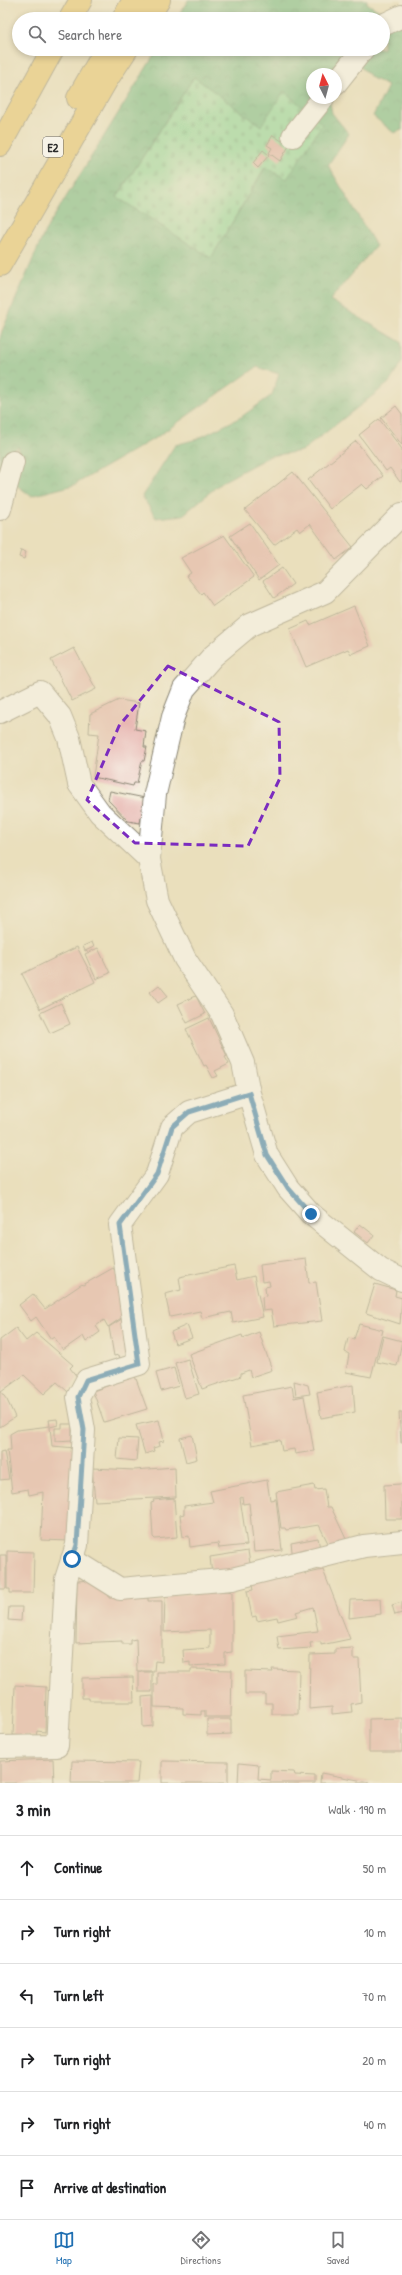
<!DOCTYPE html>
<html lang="en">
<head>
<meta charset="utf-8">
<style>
	body { margin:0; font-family:"Patrick Hand",sans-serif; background:#f6f6f6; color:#202124 }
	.compass { position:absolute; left:306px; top:68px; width:36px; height:36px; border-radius:50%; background:#fff; box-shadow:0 2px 6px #0003; rotate:354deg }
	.stop { position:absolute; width:12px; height:12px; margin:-9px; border:3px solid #1f6fb2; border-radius:50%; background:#fff }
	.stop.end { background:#1f6fb2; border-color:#fff; box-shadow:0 1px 4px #0008 }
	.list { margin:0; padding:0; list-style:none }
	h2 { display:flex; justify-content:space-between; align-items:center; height:52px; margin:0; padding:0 16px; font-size:17px }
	h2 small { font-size:13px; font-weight:400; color:#757577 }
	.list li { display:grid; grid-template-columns:26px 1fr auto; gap:12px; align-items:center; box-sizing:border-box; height:64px; padding:0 16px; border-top:1px solid #e0e0e0 }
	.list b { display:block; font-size:15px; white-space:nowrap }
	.list em { font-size:13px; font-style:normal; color:#757577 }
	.icon { flex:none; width:22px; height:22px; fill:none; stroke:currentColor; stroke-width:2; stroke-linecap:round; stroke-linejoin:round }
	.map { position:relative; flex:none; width:402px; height:1783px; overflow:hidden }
	.search { position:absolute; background:#fff; box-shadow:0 2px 6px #0003; left:12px; right:12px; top:12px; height:44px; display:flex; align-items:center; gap:10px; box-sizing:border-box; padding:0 14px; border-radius:22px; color:#757577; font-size:15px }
	.sheet { height:436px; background:#fff }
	nav { display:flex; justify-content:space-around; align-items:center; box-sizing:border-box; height:56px; border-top:1px solid #e0e0e0; background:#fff; font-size:11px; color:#757577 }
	nav a { display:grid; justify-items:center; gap:2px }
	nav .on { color:#1f6fb2 }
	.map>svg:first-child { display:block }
	.forest { fill:url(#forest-crowns); stroke:#4c7258; fill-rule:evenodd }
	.cemetery { fill:url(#cemetery-stones); stroke:#588264 }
	.building { fill:#e5aaa7 }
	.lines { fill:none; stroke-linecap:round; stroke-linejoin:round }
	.minor-casing { stroke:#8a8574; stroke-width:24 }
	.highway-casing { stroke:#8a8574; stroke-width:24 }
	.minor { stroke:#fff; stroke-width:22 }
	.highway { stroke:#ebc669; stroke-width:22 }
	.route { stroke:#1f6fb2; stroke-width:5 }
	.marked { fill:none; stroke:#7b2cbf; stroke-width:3; stroke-dasharray:8 5; stroke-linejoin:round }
	.labels { text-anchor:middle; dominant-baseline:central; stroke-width:3; stroke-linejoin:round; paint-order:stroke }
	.shield { fill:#f7f3e8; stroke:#686764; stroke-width:1 }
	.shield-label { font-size:12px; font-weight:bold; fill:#2b2b2b }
</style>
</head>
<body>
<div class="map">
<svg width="402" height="1783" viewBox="0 0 402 1783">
	<defs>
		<pattern id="forest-crowns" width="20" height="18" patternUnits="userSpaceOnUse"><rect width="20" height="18" fill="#6cba84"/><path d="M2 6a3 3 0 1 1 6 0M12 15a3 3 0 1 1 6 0" fill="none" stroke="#59976c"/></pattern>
		<pattern id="cemetery-stones" width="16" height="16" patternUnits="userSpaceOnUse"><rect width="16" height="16" fill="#86da9c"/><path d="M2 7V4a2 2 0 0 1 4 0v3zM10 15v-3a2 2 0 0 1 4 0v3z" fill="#74bb87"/></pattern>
	</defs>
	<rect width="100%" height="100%" fill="#f7f3e8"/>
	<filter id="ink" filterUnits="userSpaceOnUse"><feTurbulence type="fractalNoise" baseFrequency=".025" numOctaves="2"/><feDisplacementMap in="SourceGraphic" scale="8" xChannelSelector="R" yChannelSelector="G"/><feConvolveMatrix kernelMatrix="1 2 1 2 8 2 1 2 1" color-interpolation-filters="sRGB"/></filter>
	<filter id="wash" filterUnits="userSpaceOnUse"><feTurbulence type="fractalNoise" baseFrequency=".012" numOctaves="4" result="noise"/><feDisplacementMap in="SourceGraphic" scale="16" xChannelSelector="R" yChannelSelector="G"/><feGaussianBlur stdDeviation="0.9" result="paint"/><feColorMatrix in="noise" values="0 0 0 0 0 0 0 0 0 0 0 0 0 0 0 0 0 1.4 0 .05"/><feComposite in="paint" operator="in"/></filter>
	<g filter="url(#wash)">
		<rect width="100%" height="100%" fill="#eadfbc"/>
		<path class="forest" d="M188,0H367V3L402,26V130L394,133L373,116L388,86L372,78L347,54L331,74H312V98H329L332,113L349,134L328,165L376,246L330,300L401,342L402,362L389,383L302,451L270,456L222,482L183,515L156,518L142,496L175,445L197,439L241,417L272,395L279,374L257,367L157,437L74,485L31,496L15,484L19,447L5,454L0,477V339L2,331L45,231L158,49H383V19H176ZM194,77L261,127L266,166L211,258L117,197Z"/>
		<path class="cemetery" d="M194,77L261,126L284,91L322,124L287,179L265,167L211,258L117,197Z"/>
		<g id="blocks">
			<path class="building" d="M273,135L289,146L280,161L269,153L272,148L267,145Z
				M263,150L269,155L258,168L253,163Z
				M396,406L402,414V445L381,418Z
				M379,419L402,449V481L400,482L390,468L386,471L359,435Z
				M356,441L383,476L367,489L362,484L330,509L308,480Z
				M293,472L353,547L336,560L310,524L300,532L297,528L274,545L245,510Z
				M250,523L279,565L259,580L230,536Z
				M224,535L254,577L213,606L203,592L201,594L186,576L191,573L181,558Z
				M21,550L26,552L24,559L19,557Z
				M282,568L293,584L274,598L263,581Z
				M354,606L370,646L351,654L348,649L306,667L290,629L308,621L310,625Z
				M74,648L96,689L72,701L51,660Z
				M119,700L139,703L135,729L146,731L144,747H147L144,761H142L137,783H134L133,786L93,777L99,734L89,733L90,714Z
				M110,791L145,798L140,823L128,821L108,800Z
				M92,942L94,947L85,951L83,946Z
				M77,947L95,982L40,1009L22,974Z
				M98,948L110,973L96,979L85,954Z
				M159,985L168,996L158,1003L150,992Z
				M196,996L205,1014L187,1023L178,1004Z
				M61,1003L70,1024L50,1033L40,1013Z
				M209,1018L227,1056L225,1057L229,1064L215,1071L218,1076L213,1078L206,1065L204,1066L186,1029Z
				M360,1224L374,1235L368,1243L354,1232Z
				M306,1259L309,1283L316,1282L322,1321L274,1326L271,1310L263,1311L262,1297L266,1296L265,1287L270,1286L269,1281L262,1282L260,1265Z
				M234,1266L237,1280L254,1276L263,1317L233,1323L231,1312L202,1318L200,1311L170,1317L165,1294L181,1290L179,1277Z
				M113,1268L122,1281L116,1285L127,1301L130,1312L108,1327L104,1320L96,1326L100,1332L86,1342L83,1336L63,1350L54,1337L51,1339L36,1317L31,1321L19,1305L33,1294L45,1309L82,1284L83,1285Z
				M375,1284L396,1290L395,1296L402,1298L400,1324L366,1313Z
				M128,1315L135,1354L120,1359L119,1355L114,1356L109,1327Z
				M359,1324L383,1330L371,1377L346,1372L349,1354L345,1352L348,1338L354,1339Z
				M187,1325L192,1338L175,1344L171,1332Z
				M16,1328L26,1341L36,1333L73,1365L70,1368L78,1378L68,1392L57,1382L44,1394L24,1375L1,1392L7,1400L15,1417L0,1427V1340Z
				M259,1332L272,1370L251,1377L249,1370L241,1373V1376L202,1389L189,1354L242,1335L243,1338Z
				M383,1336L402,1341L397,1366L377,1362Z
				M188,1359L199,1394L185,1398L175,1363Z
				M174,1368L179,1386L161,1391L156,1373Z
				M135,1376L147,1409L104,1422L93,1391Z
				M294,1381L308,1385L310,1394L296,1396Z
				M353,1385L355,1412L321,1418L317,1392Z
				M292,1386L294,1398L304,1396L314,1451L295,1454L294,1449L282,1451L280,1440L252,1445L243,1395Z
				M399,1412H402V1443H401Z
				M57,1419L58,1425L50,1427L52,1446L76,1448L71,1541L41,1540L43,1492L29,1495L28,1489L12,1492L7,1450H11L10,1434L17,1430L50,1426L49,1420Z
				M159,1420L164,1441L159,1442L160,1446L153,1448L154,1451L145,1454L136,1425Z
				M62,1424H72V1440L55,1441V1428H62Z
				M192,1435L197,1459L186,1462L180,1438Z
				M119,1438L138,1439L136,1461L117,1459Z
				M4,1451L9,1479L0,1480V1452Z
				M175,1467L176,1497L95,1501L92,1468L134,1470Z
				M267,1480L270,1500L276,1499L282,1550L254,1552L249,1503L243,1504L242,1497L240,1498L247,1545L219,1548L218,1543L190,1547L189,1536L183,1537L180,1515L184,1514V1506L213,1502L210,1491Z
				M400,1484H402V1519H385L384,1485Z
				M314,1485L315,1490L324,1489L327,1507H331L347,1541L331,1549L319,1525L286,1530L285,1528H281L276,1492Z
				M174,1498L177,1537L155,1539L153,1537L151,1503L154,1502L153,1500Z
				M318,1538L321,1554L293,1559L291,1543Z
				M7,1551L34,1552L33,1593H10V1589H7Z
				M248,1551L251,1569L212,1575L210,1557Z
				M0,1555H6V1589H0Z
				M304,1570L305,1574L323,1570L350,1639L321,1645V1642L310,1643L311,1648L279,1650L277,1636L318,1631L313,1607L296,1612L298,1616L278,1621L277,1617L257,1621L256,1616L252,1617L247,1591L253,1590L251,1581Z
				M92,1580V1585H98L109,1591V1598H148V1601H162V1662L155,1661L154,1671H137L136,1639L131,1640V1644H122V1641L76,1643L77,1581Z
				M227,1591L232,1592V1652L225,1653V1664L190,1666V1662L184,1663L183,1650L210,1648V1630L164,1632L165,1595Z
				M380,1599L381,1614L349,1618L350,1600Z
				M402,1602V1613L395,1615L392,1605Z
				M9,1607H22L21,1621L8,1620Z
				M353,1648V1659H359L361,1702L351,1704L352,1712L332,1714V1707L309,1709L310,1655L335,1654V1649Z
				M191,1669L232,1670L231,1717H205V1711H201V1715L183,1714V1708L154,1707V1684L157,1685V1672H191Z
				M272,1669L299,1670L298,1714H272V1703H265V1694H245V1671L273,1672Z
				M139,1672H152V1692H139Z
				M133,1677L134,1702H100V1700H89V1698H82V1678Z
				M15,1685L46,1687L45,1732L37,1731L36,1737L13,1735Z
				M153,1696V1726L143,1727L142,1697Z
				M402,1718V1752H369V1719Z
				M207,1719H231V1734L207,1735Z
				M53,1759L54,1783H0V1761Z
				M72,1761L139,1762L137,1783H71Z
				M162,1761L228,1762V1783H162Z
				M239,1763L259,1765L258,1779L271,1780V1771L294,1772L295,1775L315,1776V1783H238Z
				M321,1773L369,1782V1783H320Z"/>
		</g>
	</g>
	<g filter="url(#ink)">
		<use href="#blocks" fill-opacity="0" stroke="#8a8574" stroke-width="1"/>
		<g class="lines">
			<defs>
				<path id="minor" d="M383,25L402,16
					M336,83L363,49
					M293,136L323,98
					M0,509L13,462
					M402,514L325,592L250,625L213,656L184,689L173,717L155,794L149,859L157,900L185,959L222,1014L243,1063L249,1093L267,1155L288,1188L311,1214L381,1270L402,1280
					M0,712L40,692L60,716L69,738L79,784L100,813L149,859
					M72,1559L120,1589L232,1579L364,1546L402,1542
					M0,1747L57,1746L66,1579L77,1545L84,1430L78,1397L87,1380L139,1364L120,1225L157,1174L172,1127L189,1112L249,1093"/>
				<path id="highway" d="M70,19L81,0
					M123,19L134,0
					M147,19L159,0
					M78,98L106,49
					M0,145L53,49
					M0,265L106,81L127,49"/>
			</defs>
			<use href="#minor" class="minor-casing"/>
			<use href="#highway" class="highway-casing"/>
			<use href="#minor" class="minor"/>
			<use href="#highway" class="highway"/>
		</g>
	</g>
	<g class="lines" filter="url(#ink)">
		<path class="route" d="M72,1559L77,1545L84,1430L78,1397L86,1380L139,1364L120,1225L157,1174L172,1127L189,1112L249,1093L267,1155L288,1188L311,1214"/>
	</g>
	<path d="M0 0H402V1783H0ZM168,666L279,722L280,778L248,846L135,843L87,800L119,726Z" fill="#eadfbc" fill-opacity=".55" fill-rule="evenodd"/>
	<path class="marked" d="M168,666L279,722L280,778L248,846L135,843L87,800L119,726Z"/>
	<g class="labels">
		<rect class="shield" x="43" y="137" width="20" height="20" rx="3"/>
		<g class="shield-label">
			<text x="53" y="147">E2</text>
		</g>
	</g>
</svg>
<svg class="compass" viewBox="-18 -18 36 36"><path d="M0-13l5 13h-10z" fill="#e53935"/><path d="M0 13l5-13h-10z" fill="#757577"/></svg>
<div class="stop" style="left:72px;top:1559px"></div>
<div class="stop end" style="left:311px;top:1214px"></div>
<div class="search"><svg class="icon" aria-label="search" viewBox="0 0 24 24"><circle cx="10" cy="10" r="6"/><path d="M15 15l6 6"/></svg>Search here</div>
</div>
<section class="sheet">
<h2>3 min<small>Walk · 190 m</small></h2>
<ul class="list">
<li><svg class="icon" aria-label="ahead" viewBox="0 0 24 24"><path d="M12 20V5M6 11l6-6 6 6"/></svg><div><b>Continue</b></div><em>50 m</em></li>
<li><svg class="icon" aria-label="right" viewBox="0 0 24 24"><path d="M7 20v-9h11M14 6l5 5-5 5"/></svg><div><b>Turn right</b></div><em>10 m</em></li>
<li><svg class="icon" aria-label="left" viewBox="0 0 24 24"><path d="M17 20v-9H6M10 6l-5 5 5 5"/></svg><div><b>Turn left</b></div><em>70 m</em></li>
<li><svg class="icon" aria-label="right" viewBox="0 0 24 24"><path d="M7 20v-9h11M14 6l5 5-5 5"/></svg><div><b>Turn right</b></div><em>20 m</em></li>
<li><svg class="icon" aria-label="right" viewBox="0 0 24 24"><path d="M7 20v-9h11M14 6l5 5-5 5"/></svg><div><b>Turn right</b></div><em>40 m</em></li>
<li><svg class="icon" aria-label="arrive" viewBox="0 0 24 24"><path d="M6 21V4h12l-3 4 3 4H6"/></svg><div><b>Arrive at destination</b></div></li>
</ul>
</section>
<nav>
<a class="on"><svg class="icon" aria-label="map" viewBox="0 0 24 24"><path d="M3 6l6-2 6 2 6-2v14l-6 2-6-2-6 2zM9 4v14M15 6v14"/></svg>Map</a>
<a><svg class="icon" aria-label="directions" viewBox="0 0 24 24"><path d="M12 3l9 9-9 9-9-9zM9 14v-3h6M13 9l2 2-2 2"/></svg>Directions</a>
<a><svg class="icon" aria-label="saved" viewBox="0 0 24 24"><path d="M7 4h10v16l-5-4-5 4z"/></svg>Saved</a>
</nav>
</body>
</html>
